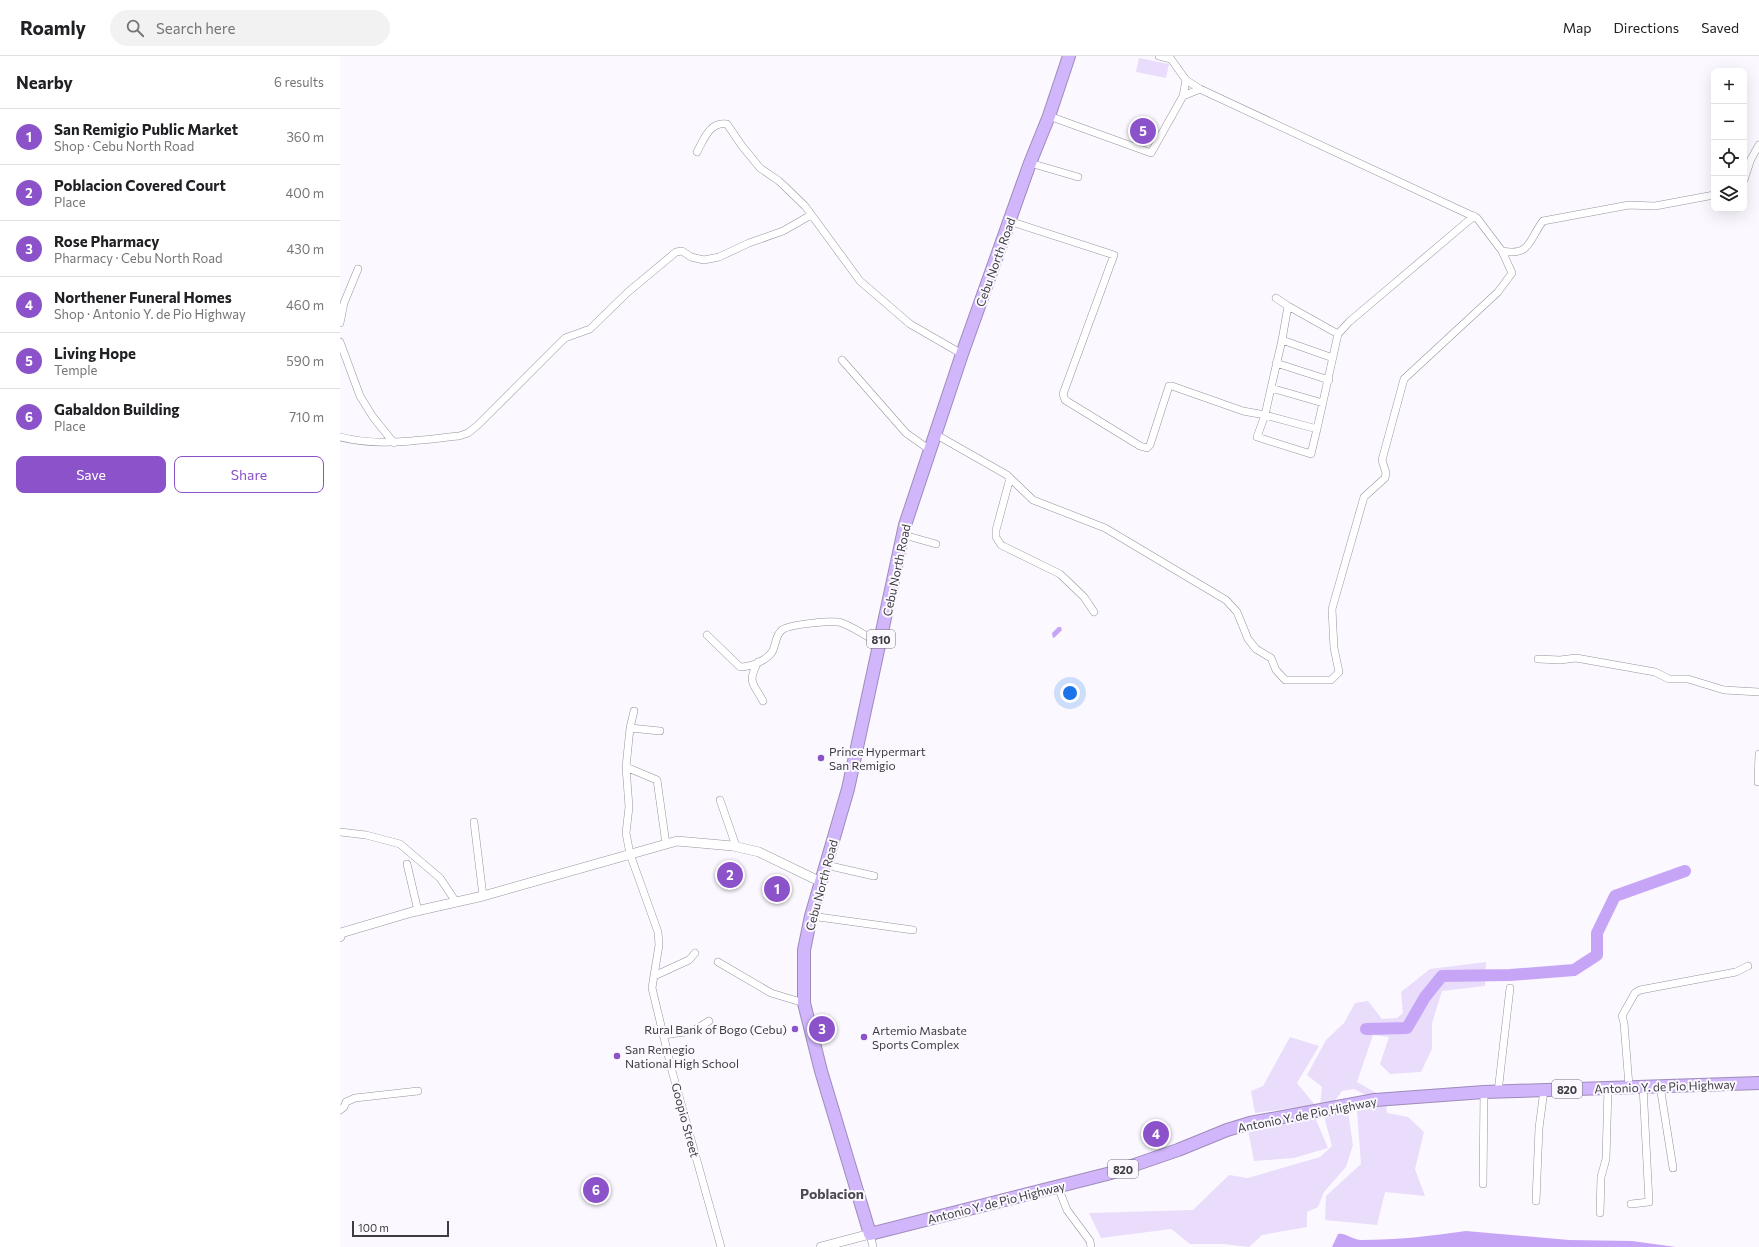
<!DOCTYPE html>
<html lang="en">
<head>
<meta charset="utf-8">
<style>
	body { margin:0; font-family:Commissioner,sans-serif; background:#f2f2f2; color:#202124 }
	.controls { position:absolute; right:12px; top:12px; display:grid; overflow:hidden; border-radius:8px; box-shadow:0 4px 16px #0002 }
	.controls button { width:36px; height:36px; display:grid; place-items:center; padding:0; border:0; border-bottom:1px solid #e0e0e0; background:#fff; color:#202124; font:20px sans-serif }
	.scale { position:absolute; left:12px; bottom:10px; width:97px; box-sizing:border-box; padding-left:4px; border:2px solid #3d3c40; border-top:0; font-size:11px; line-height:14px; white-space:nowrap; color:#3d3c40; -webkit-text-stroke:3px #fbf9ff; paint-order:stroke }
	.you { position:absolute; left:730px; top:637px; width:14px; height:14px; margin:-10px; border:3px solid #fff; border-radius:50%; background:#1a73e8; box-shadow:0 0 0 6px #1a73e833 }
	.badge { display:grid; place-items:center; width:26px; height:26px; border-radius:50%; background:#8b52c9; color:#fff; font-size:13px; font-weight:700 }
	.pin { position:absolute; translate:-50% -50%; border:2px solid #fff; box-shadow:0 1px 4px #0006 }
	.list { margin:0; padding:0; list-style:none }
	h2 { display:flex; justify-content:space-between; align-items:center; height:52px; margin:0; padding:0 16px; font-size:17px }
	h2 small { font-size:13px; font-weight:400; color:#757577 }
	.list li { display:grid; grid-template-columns:26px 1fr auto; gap:12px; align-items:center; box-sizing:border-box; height:56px; padding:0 16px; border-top:1px solid #e0e0e0 }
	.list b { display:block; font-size:15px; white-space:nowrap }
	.list p { margin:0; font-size:13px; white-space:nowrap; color:#757577 }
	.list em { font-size:13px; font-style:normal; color:#757577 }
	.actions { display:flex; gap:8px; padding:12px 16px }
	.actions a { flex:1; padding:9px 0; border:1px solid #8b52c9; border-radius:8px; text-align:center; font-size:14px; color:#8b52c9 }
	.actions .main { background:#8b52c9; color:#fff }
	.icon { flex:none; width:22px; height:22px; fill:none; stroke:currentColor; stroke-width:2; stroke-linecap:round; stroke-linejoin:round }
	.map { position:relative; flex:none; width:1419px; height:1191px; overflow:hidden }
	header { display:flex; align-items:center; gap:24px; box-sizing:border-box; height:56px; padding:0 20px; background:#fff; border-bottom:1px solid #e0e0e0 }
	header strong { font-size:19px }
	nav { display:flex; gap:22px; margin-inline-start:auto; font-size:14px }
	.search { width:280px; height:36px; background:#f2f2f2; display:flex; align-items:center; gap:10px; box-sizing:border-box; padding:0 14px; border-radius:22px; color:#757577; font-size:15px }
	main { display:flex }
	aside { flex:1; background:#fff }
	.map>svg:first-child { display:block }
	.green { fill:#e9ddfb }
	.water { fill:#c7a5f6 }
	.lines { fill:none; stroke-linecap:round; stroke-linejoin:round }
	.river { stroke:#c7a5f6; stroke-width:12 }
	.street-casing { stroke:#97939d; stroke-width:8 }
	.secondary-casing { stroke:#97939d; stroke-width:10 }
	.highway-casing { stroke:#9e8bba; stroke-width:14 }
	.street { stroke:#fff; stroke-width:7 }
	.secondary { stroke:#fff; stroke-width:9 }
	.highway { stroke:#d2b6fb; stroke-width:12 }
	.poi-dot { fill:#8b52c9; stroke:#fbf9ff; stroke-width:1.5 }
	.labels { text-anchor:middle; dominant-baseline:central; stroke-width:4; stroke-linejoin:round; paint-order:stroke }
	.shield { fill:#fbf9ff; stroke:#767579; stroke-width:1 }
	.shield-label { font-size:11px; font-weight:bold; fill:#3d3c40 }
	.street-label { font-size:12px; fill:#3d3c40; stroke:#fbf9ff }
	.poi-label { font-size:12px; fill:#3d3c40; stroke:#fbf9ff; text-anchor:start }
	.quarter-label { font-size:14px; font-weight:bold; fill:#4d4a52; stroke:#fbf9ff }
</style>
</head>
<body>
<header>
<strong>Roamly</strong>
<div class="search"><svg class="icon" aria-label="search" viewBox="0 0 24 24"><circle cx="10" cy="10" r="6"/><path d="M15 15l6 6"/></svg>Search here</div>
<nav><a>Map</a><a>Directions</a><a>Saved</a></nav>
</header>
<main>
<aside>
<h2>Nearby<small>6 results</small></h2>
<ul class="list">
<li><span class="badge">1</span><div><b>San Remigio Public Market</b><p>Shop · Cebu North Road</p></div><em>360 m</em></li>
<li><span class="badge">2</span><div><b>Poblacion Covered Court</b><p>Place</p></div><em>400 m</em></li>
<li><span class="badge">3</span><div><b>Rose Pharmacy</b><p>Pharmacy · Cebu North Road</p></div><em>430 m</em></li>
<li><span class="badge">4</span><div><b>Northener Funeral Homes</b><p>Shop · Antonio Y. de Pio Highway</p></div><em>460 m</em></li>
<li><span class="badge">5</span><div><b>Living Hope</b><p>Temple</p></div><em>590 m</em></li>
<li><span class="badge">6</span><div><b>Gabaldon Building</b><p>Place</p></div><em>710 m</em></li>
</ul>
<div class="actions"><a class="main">Save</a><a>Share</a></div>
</aside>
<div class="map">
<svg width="1419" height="1191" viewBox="0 0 1419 1191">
	<rect width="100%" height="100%" fill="#fbf9ff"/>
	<path class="green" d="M799,2L829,8L826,22L796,16Z
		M1146,906L1145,930L1102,935L1092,967V993L1081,1016L1050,1018L1040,1008L1049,981L1033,979L1017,1026L1038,1038L1026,1039L1014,1033L1002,1035L994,1046L980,1049L982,1031L967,1019L986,984L1004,967L1015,947L1028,945L1042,963L1057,962L1063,957L1061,936L1090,913Z
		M950,981L979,990L957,1027L975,1049L915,1057L911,1035L923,1030Z
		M1046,1049L1047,1057L1068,1061L1084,1076L1075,1113L1085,1140L1045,1136L1037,1169L985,1164L986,1140L1021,1108L1017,1055Z
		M1008,1056L1013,1089L1006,1111L984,1136L978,1151L967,1156V1171L922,1179L909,1191L883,1188H850L831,1173L761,1182L749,1157L853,1154L889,1119L908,1122L980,1101L992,1090L984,1060Z
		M974,1059L988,1092L954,1102L914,1105L908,1074L940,1065Z"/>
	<path class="water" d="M718,571H721L722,574L715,581L713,582L712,577Z
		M1126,1175L1229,1184L1292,1185L1336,1191H992L998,1178C1005,1176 1013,1184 1021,1184C1057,1184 1091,1180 1126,1175Z"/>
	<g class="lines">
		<path class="river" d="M1026,973L1067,972L1085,941L1102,920L1170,919L1234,914L1257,899V877L1275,840L1345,815"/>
		<defs>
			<path id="street" d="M819,0L831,3L846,24L860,33L1137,162L1162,195C1191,200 1188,185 1203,165L1289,149L1315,150L1374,139
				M843,40L860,33
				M709,60L811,97L843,40L846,24
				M357,96C364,83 370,65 387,68L402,90L420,112L439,125L465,150L520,225L570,268L622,298
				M690,107L738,121
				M1404,124L1411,103L1419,89
				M669,165L774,199L723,338L725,344L800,390L807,392L810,389L829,330H832L903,355L925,359L977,373L998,278L1009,266L1134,160
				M936,242L948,250L942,284L931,332L925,359L917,381L971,398L977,373
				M948,250L998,278
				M0,267L4,247L18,213
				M942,284L993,302
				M0,286L20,340L33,361L54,387
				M502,304L566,377L590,394
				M936,307L989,324
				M931,332L983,347
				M595,378L667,419L693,444L765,472L886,544L897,556L908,583L916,593L931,602L936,614L945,624H991L999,616L994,592L992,553L1024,441L1045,422L1046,417L1042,404L1064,323L1158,236L1172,217L1162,195
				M0,381C39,391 79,384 119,380L128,377L138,369L225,282L250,273L288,236L336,196L342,195L351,201L364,204L379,201L409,187L443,175L471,159
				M670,422L656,474V481L661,489L720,518L744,541L754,556
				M564,479L596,488
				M367,579L400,611C410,611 426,605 432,596C436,590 435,579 442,574C450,568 494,564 502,567C515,572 528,581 540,588
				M1198,603L1220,604L1236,602L1315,616L1329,623H1348L1384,634L1419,636
				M418,606C407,626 413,627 423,645
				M294,655L290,672L286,711L289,751L286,777L290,798L318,876L319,889L312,932L332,1015L381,1191
				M290,672L320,675
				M286,711L317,724L326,788
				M1418,726L1419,698
				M380,744L396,790
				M134,766L143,840
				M0,776L26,779L60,788L100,822L116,846
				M67,808L78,855
				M486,809L534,820
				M471,860L573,874
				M378,906L431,937L464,947
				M314,920L349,904L355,897
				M323,979L353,975L369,965
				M1289,1030L1284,967L1282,960L1295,937L1300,934L1396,916L1408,910
				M1320,1030L1333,1112
				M1158,1036L1170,932
				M0,1054L4,1051L6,1046L15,1042L78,1035
				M1143,1128L1144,1036
				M718,1131L727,1154L750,1185L751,1191
				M1196,1145L1199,1072L1204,1034
				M1291,1148L1309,1146L1303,1030
				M1260,1157L1261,1121L1266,1103L1268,1032
				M530,1178L533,1191"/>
			<path id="secondary" d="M0,881L1,877L72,856L143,840L337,785L393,790L419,796L481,826
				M481,1191L530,1178"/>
			<path id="highway" d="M729,0L709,60L690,107L622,298L565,469L508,733L471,860L464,894V947L481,1015L530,1178L771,1117L838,1094L887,1074L910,1067L1035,1044L1144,1036L1419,1027"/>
		</defs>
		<use href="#street" class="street-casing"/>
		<use href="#secondary" class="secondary-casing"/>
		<use href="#highway" class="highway-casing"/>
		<use href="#street" class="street"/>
		<use href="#secondary" class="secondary"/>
		<use href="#highway" class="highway"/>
	</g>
	<g class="poi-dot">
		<circle cx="481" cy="702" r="4"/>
		<circle cx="455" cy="973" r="4"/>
		<circle cx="524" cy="981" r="4"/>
		<circle cx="277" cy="1000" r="4"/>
	</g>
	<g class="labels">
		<g class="shield">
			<rect x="527" y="574" width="28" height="18" rx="3"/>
			<rect x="1212" y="1024" width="30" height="18" rx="3"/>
			<rect x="768" y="1104" width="30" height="18" rx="3"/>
		</g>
		<g class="shield-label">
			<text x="541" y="583">810</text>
			<text x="1227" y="1033">820</text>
			<text x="783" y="1113">820</text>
		</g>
		<g class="street-label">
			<text transform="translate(655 206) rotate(-70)">Cebu North Road</text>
			<text transform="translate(556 514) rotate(-78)">Cebu North Road</text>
			<text transform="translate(481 829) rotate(-75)">Cebu North Road</text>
			<text transform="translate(1325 1030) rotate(-2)">Antonio Y. de Pio Highway</text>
			<text transform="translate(967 1058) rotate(-11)">Antonio Y. de Pio Highway</text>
			<text transform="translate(346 1064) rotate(75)">Goopio Street</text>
			<text transform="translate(656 1146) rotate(-14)">Antonio Y. de Pio Highway</text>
		</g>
		<g class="poi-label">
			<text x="489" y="695">Prince Hypermart<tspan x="489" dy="14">San Remigio</tspan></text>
			<text x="447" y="973" text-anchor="end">Rural Bank of Bogo (Cebu)</text>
			<text x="532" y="974">Artemio Masbate<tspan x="532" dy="14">Sports Complex</tspan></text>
			<text x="285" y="993">San Remegio<tspan x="285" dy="14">National High School</tspan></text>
		</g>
		<g class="quarter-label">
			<text x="492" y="1137">Poblacion</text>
		</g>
	</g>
</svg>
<div class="controls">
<button>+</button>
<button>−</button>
<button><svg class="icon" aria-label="locate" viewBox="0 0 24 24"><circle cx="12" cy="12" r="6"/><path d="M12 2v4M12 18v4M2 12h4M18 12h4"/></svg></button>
<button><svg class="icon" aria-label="layers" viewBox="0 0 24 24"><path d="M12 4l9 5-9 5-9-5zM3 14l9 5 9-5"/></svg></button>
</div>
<div class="scale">100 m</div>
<div class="you"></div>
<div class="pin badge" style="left:437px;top:833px">1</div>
<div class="pin badge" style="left:390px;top:819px">2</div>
<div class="pin badge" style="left:482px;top:973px">3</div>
<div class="pin badge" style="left:816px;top:1078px">4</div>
<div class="pin badge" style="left:803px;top:75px">5</div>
<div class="pin badge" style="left:256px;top:1134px">6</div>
</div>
</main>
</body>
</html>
